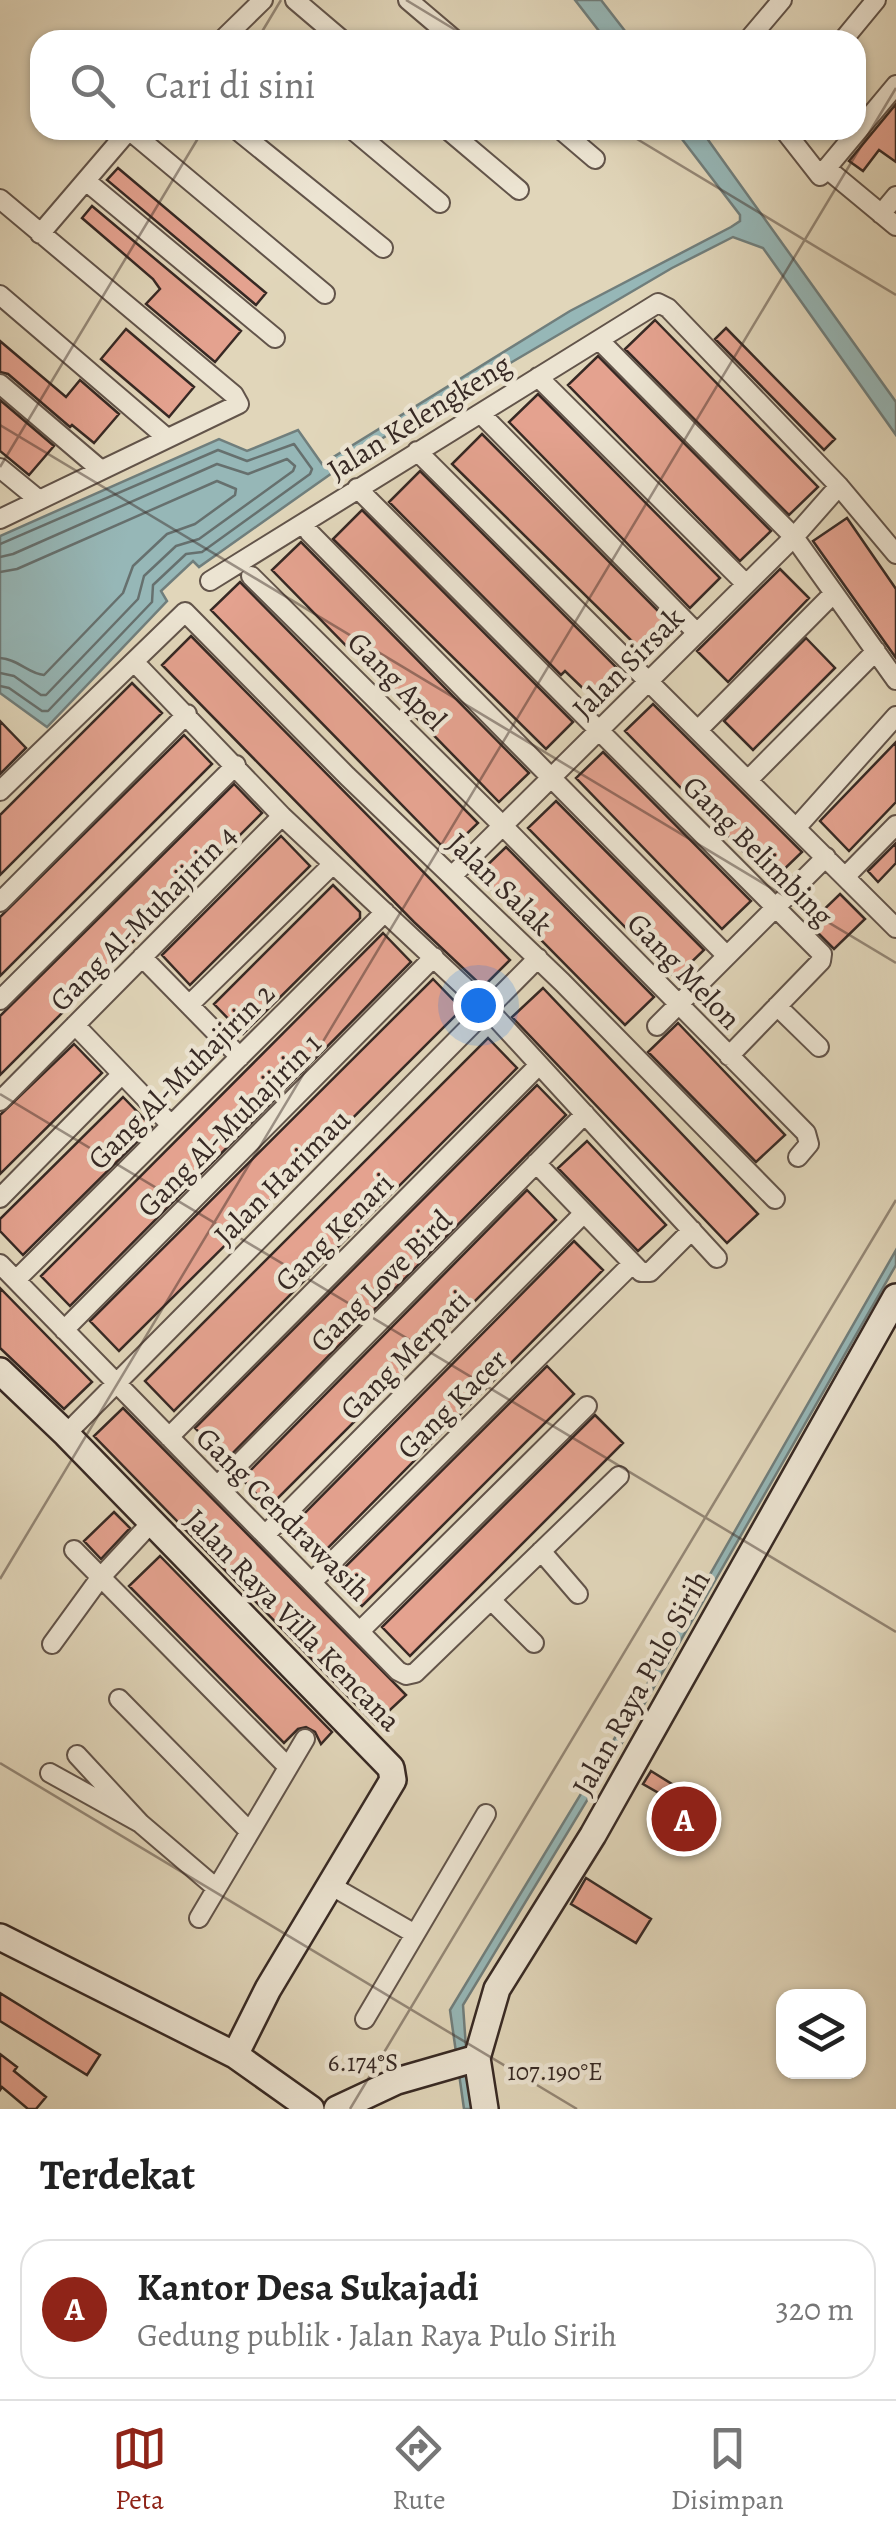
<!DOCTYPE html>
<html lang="id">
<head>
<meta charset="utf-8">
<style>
	body { margin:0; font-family:Alegreya,serif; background:#f2f2f2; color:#222 }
	.controls { position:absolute; right:30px; bottom:30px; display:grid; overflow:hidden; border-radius:20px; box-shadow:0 2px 8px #0004 }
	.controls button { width:90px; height:90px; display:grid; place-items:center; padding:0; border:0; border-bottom:2px solid #e0e0e0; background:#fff; color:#222; font:50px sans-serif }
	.you { position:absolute; left:478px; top:1005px; width:35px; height:35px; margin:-25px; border:8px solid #fff; border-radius:50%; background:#1a73e8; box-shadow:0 0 0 15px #1a73e833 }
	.badge { display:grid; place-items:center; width:65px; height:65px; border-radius:50%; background:#8f2418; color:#fff; font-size:32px; font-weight:700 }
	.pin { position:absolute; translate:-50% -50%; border:5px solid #fff; box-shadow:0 2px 10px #0006 }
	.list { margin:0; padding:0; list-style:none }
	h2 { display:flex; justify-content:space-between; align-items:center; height:130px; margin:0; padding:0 40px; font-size:42px }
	h2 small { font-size:32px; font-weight:400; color:#767676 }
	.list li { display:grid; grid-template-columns:65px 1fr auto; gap:30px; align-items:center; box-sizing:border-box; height:140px; margin:0 20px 20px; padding:0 20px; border:2px solid #e0e0e0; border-radius:30px }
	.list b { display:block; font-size:38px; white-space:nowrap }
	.list p { margin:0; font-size:32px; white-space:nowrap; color:#767676 }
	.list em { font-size:32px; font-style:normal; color:#767676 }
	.icon { flex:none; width:55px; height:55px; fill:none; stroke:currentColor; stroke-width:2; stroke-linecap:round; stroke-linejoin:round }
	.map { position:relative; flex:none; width:896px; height:2109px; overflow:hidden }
	.search { position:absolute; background:#fff; box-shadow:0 2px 8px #0004; left:30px; right:30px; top:30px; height:110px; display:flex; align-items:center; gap:25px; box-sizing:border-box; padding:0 35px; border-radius:30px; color:#767676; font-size:38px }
	.sheet { height:290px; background:#fff }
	nav { display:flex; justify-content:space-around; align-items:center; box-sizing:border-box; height:140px; border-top:2px solid #e0e0e0; background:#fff; font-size:28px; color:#767676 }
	nav a { display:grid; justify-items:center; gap:5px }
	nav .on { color:#8f2418 }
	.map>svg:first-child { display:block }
	.water { fill:#96b7b7; stroke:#707e7c; stroke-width:2.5 }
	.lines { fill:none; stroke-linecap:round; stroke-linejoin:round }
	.shore { stroke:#66706e; stroke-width:2.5 }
	.building { fill:#e4a28f; stroke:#372924; stroke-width:2.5 }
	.street-casing { stroke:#62544a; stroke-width:22 }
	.secondary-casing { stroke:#372924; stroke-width:30 }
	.street { stroke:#ece4d2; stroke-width:18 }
	.secondary { stroke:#ece4d2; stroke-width:25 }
	.ticks { fill:none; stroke:#372924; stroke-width:2.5; stroke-opacity:0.45 }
	.labels { text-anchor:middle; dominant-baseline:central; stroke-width:9; stroke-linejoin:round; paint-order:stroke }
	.street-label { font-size:30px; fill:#372924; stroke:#ece4d2 }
	.ticks-label { font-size:25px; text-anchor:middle; fill:#372924; stroke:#ece4d2; stroke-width:9; stroke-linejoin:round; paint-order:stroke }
</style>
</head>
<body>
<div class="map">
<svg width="896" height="2109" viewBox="0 0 896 2109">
	<rect width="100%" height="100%" fill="#e1d6ba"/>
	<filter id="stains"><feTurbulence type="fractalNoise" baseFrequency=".002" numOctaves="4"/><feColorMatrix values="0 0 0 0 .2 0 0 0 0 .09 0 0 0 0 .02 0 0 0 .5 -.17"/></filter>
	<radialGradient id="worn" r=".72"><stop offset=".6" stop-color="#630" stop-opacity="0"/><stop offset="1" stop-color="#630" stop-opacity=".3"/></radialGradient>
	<path class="water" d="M575,0H601L632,40H606Z
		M675,130H701L896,402V435L763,248L733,237L672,268L376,442L199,567L193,561L161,591L167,601L47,727L0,693V536L219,439L247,451L298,430L322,464L570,311L731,227L740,221V215Z
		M896,1250V1265L623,1741L463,2005L469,2091L473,2109H464L450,2010L642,1693Z"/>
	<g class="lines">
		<path class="shore" d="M0,544L218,450L247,461L294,444L312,469L310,474L202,552L186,554L153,585L152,602L48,711H42L9,688L0,686
			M0,557L13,554L217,464L248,474L287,459L295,466L293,471L199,539L176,546L144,576L138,599L46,695H41L14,676L0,673
			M0,572L17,569L217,481L236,489L235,495L195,524L167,534L133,566L123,593L44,675C29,674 18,659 0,658"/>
	</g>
	<path class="building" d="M896,104V162L879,150L863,171L849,161Z
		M118,168L266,293L256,305L107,180Z
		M92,206L241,331L215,362L146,304L160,289L153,279L82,218Z
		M655,320L818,487L789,515L625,349Z
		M726,328L835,439L824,450L715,339Z
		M126,329L194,387L169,417L101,359Z
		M0,341L66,397L80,380L119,414L94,443L72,425L70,427L8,374L0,372Z
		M598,356L771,531L740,561L568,385Z
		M538,394L720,578L690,608L509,422Z
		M0,400L54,446L29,475L0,451Z
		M482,434L674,627L646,655L452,464Z
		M420,471L622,673L595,700L565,671L561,675L389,502Z
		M362,510L573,722L546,749L333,539Z
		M847,518L896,589V658L813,541Z
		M301,542L529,773L499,802L272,570Z
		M780,569L809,598L728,682L697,651Z
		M240,582L478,823L448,852L211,610Z
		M191,636L510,960L483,987L414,922L162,665Z
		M806,638L835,668L753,750L724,721Z
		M132,683L162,713L0,875V815Z
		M653,704L802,852L772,881L625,731Z
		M0,721L26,748L0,774Z
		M184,735L212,764L0,976V917Z
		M896,742V802L849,851L820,821Z
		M603,752L751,901L722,929L576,778Z
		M234,784L262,813L0,1075V1016Z
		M556,801L704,950L675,978L528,828Z
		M281,836L310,866L190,985L162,955Z
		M896,843V863L878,882L868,871Z
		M506,847L654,997L625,1025L477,875Z
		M333,885L360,912V918L243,1034L214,1004Z
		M840,894L865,919L834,949L809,924Z
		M383,933L411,962L70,1306L41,1276Z
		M433,979L462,1009L119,1351L90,1321Z
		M543,988L758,1214L727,1243L512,1017Z
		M678,1023L785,1135L756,1162L648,1052Z
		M488,1038L517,1068L174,1411L145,1381Z
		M74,1044L102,1073L0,1174V1115Z
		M537,1085L566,1115L226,1460L195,1428Z
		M123,1097L152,1127L23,1255L0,1231V1219Z
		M587,1141L666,1225L638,1251L558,1168Z
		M527,1190L556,1220L269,1507L242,1479Z
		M574,1241L603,1270L318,1558L289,1529Z
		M0,1288L92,1382L64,1409L0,1348Z
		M547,1366L574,1394L362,1606L334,1578Z
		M123,1408L406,1695L375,1724L94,1436Z
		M595,1415L623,1443L410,1656L382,1627Z
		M114,1512L130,1528L101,1559L84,1541Z
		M160,1556L332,1732L321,1744L315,1732L306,1727L298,1729L284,1743L129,1586Z
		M651,1771L709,1807L684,1848L659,1832L676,1803L643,1784Z
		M586,1878L651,1919L636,1943L571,1904Z
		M0,1993L100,2055L87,2075L0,2021Z
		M0,2054L17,2067L14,2071L46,2097L36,2109H28L2,2087L0,2090Z"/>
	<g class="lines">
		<defs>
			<path id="street" d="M295,0L342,40
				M408,0L455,40
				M222,40L263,0
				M748,40L782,0
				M843,40L876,0
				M129,130L325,294
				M237,130L383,248
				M353,130L440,203
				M448,130L519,190
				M561,130L595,159
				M784,130L820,176L896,85
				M826,168L896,226
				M86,181L275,338
				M0,199L234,395L239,404L0,519
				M881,214L896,196
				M40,234L129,130
				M0,295L167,438
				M599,340L794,537L896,680
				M538,377L746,584
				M0,384L101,470
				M481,414L697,633
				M417,451L896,928
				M0,468L39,500
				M357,488L822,954L821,961L729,1056
				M309,532L727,956
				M251,576L503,826L806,1133L809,1144L798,1157
				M210,581L658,303L668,308L839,486L896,554
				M141,669L282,816L488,1009L717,1258
				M698,730L834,593
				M748,780L876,651
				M0,791L185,612L347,776L562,982L775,1199
				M796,828L896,716
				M453,875L794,537L839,486
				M845,877L896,825
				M0,902L187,714
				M142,957L240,1057
				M0,1000L236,765
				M189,1005L333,864
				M777,1006L819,1047
				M75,1025L171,1125
				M657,1026L826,857
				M0,1101L282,816
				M536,1163L641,1272H650L692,1230
				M0,1198L122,1074
				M0,1264L398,1671L406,1675L415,1673L619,1476
				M16,1280L385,912
				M64,1330L434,957
				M66,1434L538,958
				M169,1437L539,1065
				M217,1486L585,1114
				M265,1535L583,1214
				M74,1550L288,1767
				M541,1551L578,1594
				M312,1582L631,1265
				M491,1600L534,1643
				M360,1631L587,1406
				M52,1644L100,1578L152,1522
				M119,1699L250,1832
				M50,1773L140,1823L77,1755
				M140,1823L215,1887
				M330,1885L415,1934
				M199,1918L305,1739
				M365,2019L486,1814"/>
			<path id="secondary" d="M0,1371L66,1434L391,1768L393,1780L268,1989L235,2055
				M0,1937L235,2055L311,2109
				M337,2109L397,2081L477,2058
				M485,2109L477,2058L497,1989L593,1835L896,1297"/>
		</defs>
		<use href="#street" class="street-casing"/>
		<use href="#secondary" class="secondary-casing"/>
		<use href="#street" class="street"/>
		<use href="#secondary" class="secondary"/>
	</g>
	<path class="ticks" d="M406,0L472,40M257,40L281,0M622,130L896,295M0,425L896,963M0,467L203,130M0,1094L896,1632M0,1579L896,88M0,1763L577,2109M350,2109L896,1200"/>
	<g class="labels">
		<g class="street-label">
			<text transform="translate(419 417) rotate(-32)">Jalan Kelengkeng</text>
			<text transform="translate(628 663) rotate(-45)">Jalan Sirsak</text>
			<text transform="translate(397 681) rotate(45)">Gang Apel</text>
			<text transform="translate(758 851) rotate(45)">Gang Belimbing</text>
			<text transform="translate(500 884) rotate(44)">Jalan Salak</text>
			<text transform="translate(143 918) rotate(-45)">Gang Al-Muhajirin 4</text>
			<text transform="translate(684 971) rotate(46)">Gang Melon</text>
			<text transform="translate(181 1076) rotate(-45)">Gang Al-Muhajirin 2</text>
			<text transform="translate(229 1125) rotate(-45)">Gang Al-Muhajirin 1</text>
			<text transform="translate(282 1177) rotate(-45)">Jalan Harimau</text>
			<text transform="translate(334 1232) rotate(-45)">Gang Kenari</text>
			<text transform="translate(381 1281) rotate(-45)">Gang Love Bird</text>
			<text transform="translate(405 1355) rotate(-45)">Gang Merpati</text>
			<text transform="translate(452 1404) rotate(-45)">Gang Kacer</text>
			<text transform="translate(283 1514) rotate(45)">Gang Cendrawasih</text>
			<text transform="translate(293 1620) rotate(46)">Jalan Raya Villa Kencana</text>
			<text transform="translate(641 1683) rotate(-61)">Jalan Raya Pulo Sirih</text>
		</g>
	</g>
	<g class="ticks-label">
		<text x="363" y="2071">6.174°S</text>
		<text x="555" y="2080">107.190°E</text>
	</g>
	<rect width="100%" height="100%" filter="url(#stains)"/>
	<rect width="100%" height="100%" fill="url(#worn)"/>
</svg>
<div class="controls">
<button><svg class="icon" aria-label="layers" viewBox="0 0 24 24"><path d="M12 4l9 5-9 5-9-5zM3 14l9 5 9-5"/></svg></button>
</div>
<div class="you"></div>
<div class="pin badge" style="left:684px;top:1819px">A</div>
<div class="search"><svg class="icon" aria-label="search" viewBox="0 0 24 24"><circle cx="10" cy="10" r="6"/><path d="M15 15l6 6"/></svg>Cari di sini</div>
</div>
<section class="sheet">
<h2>Terdekat<small></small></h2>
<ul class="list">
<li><span class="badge">A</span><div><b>Kantor Desa Sukajadi</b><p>Gedung publik · Jalan Raya Pulo Sirih</p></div><em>320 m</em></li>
</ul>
</section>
<nav>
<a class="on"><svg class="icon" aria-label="map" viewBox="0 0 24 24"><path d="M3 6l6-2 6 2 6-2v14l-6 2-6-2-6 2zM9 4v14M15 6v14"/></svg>Peta</a>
<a><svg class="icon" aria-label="directions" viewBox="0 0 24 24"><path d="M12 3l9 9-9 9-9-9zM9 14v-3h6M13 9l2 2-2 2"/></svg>Rute</a>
<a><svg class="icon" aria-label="saved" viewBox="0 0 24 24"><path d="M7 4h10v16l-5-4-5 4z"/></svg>Disimpan</a>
</nav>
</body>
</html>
